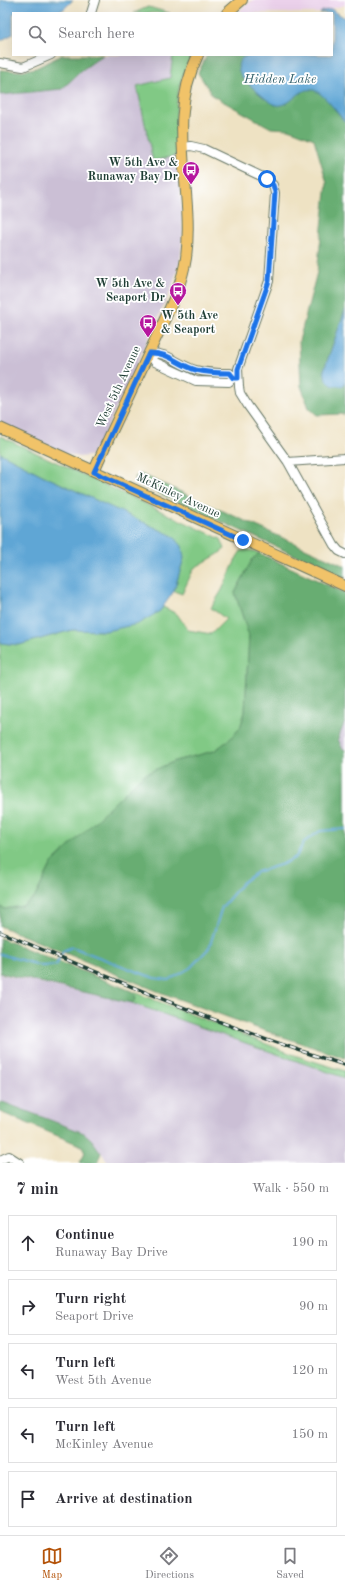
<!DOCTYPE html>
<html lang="en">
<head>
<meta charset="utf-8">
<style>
	body { margin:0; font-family:"Old Standard TT",serif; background:#f2f2f3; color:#2b2b33 }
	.stop { position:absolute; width:12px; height:12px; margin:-9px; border:3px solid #1a73e8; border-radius:50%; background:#fff }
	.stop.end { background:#1a73e8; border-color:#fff; box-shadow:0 1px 4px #0008 }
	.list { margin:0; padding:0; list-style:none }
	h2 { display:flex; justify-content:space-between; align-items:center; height:52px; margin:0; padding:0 16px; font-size:17px }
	h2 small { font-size:13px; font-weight:400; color:#7c7c81 }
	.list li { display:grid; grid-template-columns:26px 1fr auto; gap:12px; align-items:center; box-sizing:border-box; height:56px; margin:0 8px 8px; padding:0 8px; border:1px solid #e1e1e2; border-radius:0px }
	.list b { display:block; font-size:15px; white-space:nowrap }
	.list p { margin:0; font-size:13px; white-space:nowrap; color:#7c7c81 }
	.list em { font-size:13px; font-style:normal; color:#7c7c81 }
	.icon { flex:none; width:22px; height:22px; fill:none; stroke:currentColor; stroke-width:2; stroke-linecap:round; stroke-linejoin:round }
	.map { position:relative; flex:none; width:345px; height:1163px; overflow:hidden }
	.search { position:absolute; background:#fff; box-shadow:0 4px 16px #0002; left:12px; right:12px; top:12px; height:44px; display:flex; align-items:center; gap:10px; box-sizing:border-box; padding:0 14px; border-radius:0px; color:#7c7c81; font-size:15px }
	.sheet { height:372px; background:#fff }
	nav { display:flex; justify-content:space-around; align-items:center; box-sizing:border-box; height:56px; border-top:1px solid #e1e1e2; background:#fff; font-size:11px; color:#7c7c81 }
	nav a { display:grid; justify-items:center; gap:2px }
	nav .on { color:#b45309 }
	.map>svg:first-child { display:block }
	.built { fill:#ebd1eb }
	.industrial { fill:#cbbfd5 }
	.green { fill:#81c985; stroke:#50835c }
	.forest { fill:#68ad72; stroke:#447553 }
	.water { fill:#5ea6d5; stroke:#3e7284 }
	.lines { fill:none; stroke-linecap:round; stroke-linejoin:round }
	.stream { stroke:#5ea6d5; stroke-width:2 }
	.minor-casing { stroke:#677766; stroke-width:10 }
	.major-casing { stroke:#677766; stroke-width:12 }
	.minor { stroke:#fff; stroke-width:8 }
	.major { stroke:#f1c369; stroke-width:10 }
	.rail-casing { stroke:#1f3d34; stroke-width:3.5 }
	.rail { stroke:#fff; stroke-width:2; stroke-dasharray:6; stroke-linecap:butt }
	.route { stroke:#1a73e8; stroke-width:5 }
	.labels { text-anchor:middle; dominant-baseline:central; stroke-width:3.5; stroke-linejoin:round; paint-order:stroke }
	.poi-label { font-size:12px; font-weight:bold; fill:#1f3d34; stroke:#fff; text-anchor:end }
	.street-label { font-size:12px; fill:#1f3d34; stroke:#fff }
	.water-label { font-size:13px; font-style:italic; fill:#35626c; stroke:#fff }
</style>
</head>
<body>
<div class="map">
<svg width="345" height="1163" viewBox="0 0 345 1163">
	<rect width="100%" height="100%" fill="#fff"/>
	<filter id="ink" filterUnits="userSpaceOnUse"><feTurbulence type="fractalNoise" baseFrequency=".025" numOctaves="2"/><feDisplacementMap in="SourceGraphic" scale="8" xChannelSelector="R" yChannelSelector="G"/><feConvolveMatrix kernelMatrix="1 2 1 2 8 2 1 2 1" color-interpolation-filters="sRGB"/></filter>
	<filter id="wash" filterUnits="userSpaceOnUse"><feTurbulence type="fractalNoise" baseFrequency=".012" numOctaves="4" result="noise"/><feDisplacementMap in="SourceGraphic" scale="16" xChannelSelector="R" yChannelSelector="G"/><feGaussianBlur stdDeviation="0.9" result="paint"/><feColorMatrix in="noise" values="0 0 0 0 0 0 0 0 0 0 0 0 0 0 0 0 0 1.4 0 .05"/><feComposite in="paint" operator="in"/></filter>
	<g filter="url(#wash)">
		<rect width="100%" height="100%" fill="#eee2c3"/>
		<path class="built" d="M253,0H345V5L323,11L320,13H242L240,10Z"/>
		<path class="industrial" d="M103,55H173L170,78L137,86L153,161L178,155L183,232L180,262L171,290L98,447L90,456L79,457L63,453L0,423V95L62,89L82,70Z
			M345,721V750L342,748L338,739Z
			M0,974L132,1003L345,1078V1163H109L92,1140L84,1133L0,1101Z"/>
		<path class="green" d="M148,7L170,13H134Z
			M173,55H192C173,90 175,117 178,155L153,161L137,86L170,78Z
			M0,436L221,539L225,549L217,555L194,568L182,594L174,591L184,558L173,536L44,476L0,453Z
			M248,550L259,553L252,560L235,593L249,636L245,712L240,728L229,740L214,751L175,761L52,863L35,897L23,906L5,909L0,907V643L19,645L72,630L105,631L160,611L163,607L177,614L188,630L211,634L226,619L211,608L222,590L237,557L241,551Z
			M134,992L297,1056L345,1071V1078L132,1003L136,999Z"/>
		<path class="forest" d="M62,55H103L82,70L62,89L0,95V70L19,71L36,68Z
			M207,55H261L244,57L242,79C250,85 265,100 274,104C290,111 299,84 315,90C325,94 338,114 345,122V310L324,370L343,386L345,383V414L317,415L309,408L301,386L299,341L317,272L327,183L314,139L289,129L271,128L213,96L198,73Z
			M141,474L345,566V578L136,483L135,477Z
			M259,553L345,593V721L338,739L342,748L345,750V1058L254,1027L157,991L0,926V907L5,909L23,906L35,897L52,863L143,775L175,761L214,751L229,740L240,728L245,712L249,636L235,593L252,560Z
			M0,938L134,992L136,999L132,1003L0,973Z
			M0,1101L84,1133L92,1140L101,1153L97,1163H80L85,1152L82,1146L0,1112Z"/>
		<path class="water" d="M0,0H73L64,9L56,13H13V34L0,41Z
			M331,9L345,18V122C339,115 322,91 313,90C298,87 291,108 276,105C269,103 253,88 247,82C240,77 233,63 244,57C255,52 316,55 332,55V13H320L323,11Z
			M345,310V383L343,386H333L326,380L324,370Z
			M0,453L44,476L173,536L182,546L184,558L174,591L160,611L138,624L106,631L72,630L19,645L0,643Z"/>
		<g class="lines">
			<path class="stream" d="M0,954L42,966L56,965L63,951L72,947L154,978L169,980L190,968L209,948L222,907L243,882L257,872L283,864L296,857L304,842L320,831L345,829"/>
		</g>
	</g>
	<g filter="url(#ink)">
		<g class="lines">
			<defs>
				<path id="minor" d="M91,13L95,0
					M0,63L23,67L51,55
					M183,147L191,146L204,149L267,179L273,185L275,193L269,281L238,369L239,387L240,393L248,406L288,462L334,545L339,551L345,554
					M149,353L155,362L196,381L229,382L234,377L238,378
					M149,353C169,352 178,365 196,370C207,373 218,373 230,373L234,377
					M288,462L345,458
					M0,1160L9,1156L20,1163"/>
				<path id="major" d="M227,13L242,0
					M0,428L345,586
					M94,471C113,427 135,384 155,340C167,314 182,286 186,258C195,189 165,122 198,55"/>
			</defs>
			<use href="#minor" class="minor-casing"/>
			<use href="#major" class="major-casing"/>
			<use href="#minor" class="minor"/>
			<use href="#major" class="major"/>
			<defs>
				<path id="rail" d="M0,932C114,979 227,1029 345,1065"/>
			</defs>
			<use href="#rail" class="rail-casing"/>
			<use href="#rail" class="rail"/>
		</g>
	</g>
	<g class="lines" filter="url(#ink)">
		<path class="route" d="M243,540L94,472L149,353C169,352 178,365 196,370C207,373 219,373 230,373L234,378H238V369L269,281L275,192L273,185L267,179"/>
	</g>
	<defs>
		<symbol id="bus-pin" viewBox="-11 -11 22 30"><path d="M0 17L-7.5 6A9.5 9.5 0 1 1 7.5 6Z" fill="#b5179e" stroke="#fff"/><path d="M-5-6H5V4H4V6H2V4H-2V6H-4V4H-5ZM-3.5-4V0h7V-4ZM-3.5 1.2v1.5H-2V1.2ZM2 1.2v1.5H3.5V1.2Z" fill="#fff"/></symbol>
	</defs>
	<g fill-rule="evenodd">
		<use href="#bus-pin" x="181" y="160" width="20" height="27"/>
		<use href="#bus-pin" x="168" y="281" width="20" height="27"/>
		<use href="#bus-pin" x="138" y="313" width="20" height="27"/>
	</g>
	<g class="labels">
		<g class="poi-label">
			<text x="178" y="163">W 5th Ave &amp;<tspan x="178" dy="14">Runaway Bay Dr</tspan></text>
			<text x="165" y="284">W 5th Ave &amp;<tspan x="165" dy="14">Seaport Dr</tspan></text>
			<text x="161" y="316" text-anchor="start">W 5th Ave<tspan x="161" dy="14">&amp; Seaport</tspan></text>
		</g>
		<g class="street-label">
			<text transform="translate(119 387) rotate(-65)">West 5th Avenue</text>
			<text transform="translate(178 496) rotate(25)">McKinley Avenue</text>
		</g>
		<g class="water-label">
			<text x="280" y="79">Hidden Lake</text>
		</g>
	</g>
</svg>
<div class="stop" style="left:267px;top:179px"></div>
<div class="stop end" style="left:243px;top:540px"></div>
<div class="search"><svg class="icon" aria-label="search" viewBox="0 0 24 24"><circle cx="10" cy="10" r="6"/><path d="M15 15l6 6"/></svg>Search here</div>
</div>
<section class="sheet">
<h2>7 min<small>Walk · 550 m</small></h2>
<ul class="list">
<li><svg class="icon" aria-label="ahead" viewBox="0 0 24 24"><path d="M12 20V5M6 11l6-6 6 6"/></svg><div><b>Continue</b><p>Runaway Bay Drive</p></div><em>190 m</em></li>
<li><svg class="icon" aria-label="right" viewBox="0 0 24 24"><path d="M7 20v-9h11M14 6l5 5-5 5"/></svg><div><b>Turn right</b><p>Seaport Drive</p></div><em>90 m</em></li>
<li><svg class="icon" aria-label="left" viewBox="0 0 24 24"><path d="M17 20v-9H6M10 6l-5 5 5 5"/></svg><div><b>Turn left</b><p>West 5th Avenue</p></div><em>120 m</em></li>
<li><svg class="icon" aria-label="left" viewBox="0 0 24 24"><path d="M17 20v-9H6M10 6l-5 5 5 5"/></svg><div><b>Turn left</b><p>McKinley Avenue</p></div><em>150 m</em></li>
<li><svg class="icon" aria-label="arrive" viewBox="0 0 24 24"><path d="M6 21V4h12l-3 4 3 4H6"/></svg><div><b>Arrive at destination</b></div></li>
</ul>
</section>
<nav>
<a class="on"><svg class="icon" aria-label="map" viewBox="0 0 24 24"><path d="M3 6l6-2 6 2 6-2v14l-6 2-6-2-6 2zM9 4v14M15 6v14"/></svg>Map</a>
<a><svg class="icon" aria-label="directions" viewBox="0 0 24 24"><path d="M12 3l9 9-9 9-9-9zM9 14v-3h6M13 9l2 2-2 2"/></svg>Directions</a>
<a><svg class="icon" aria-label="saved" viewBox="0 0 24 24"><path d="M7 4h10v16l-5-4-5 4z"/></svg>Saved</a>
</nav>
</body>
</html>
